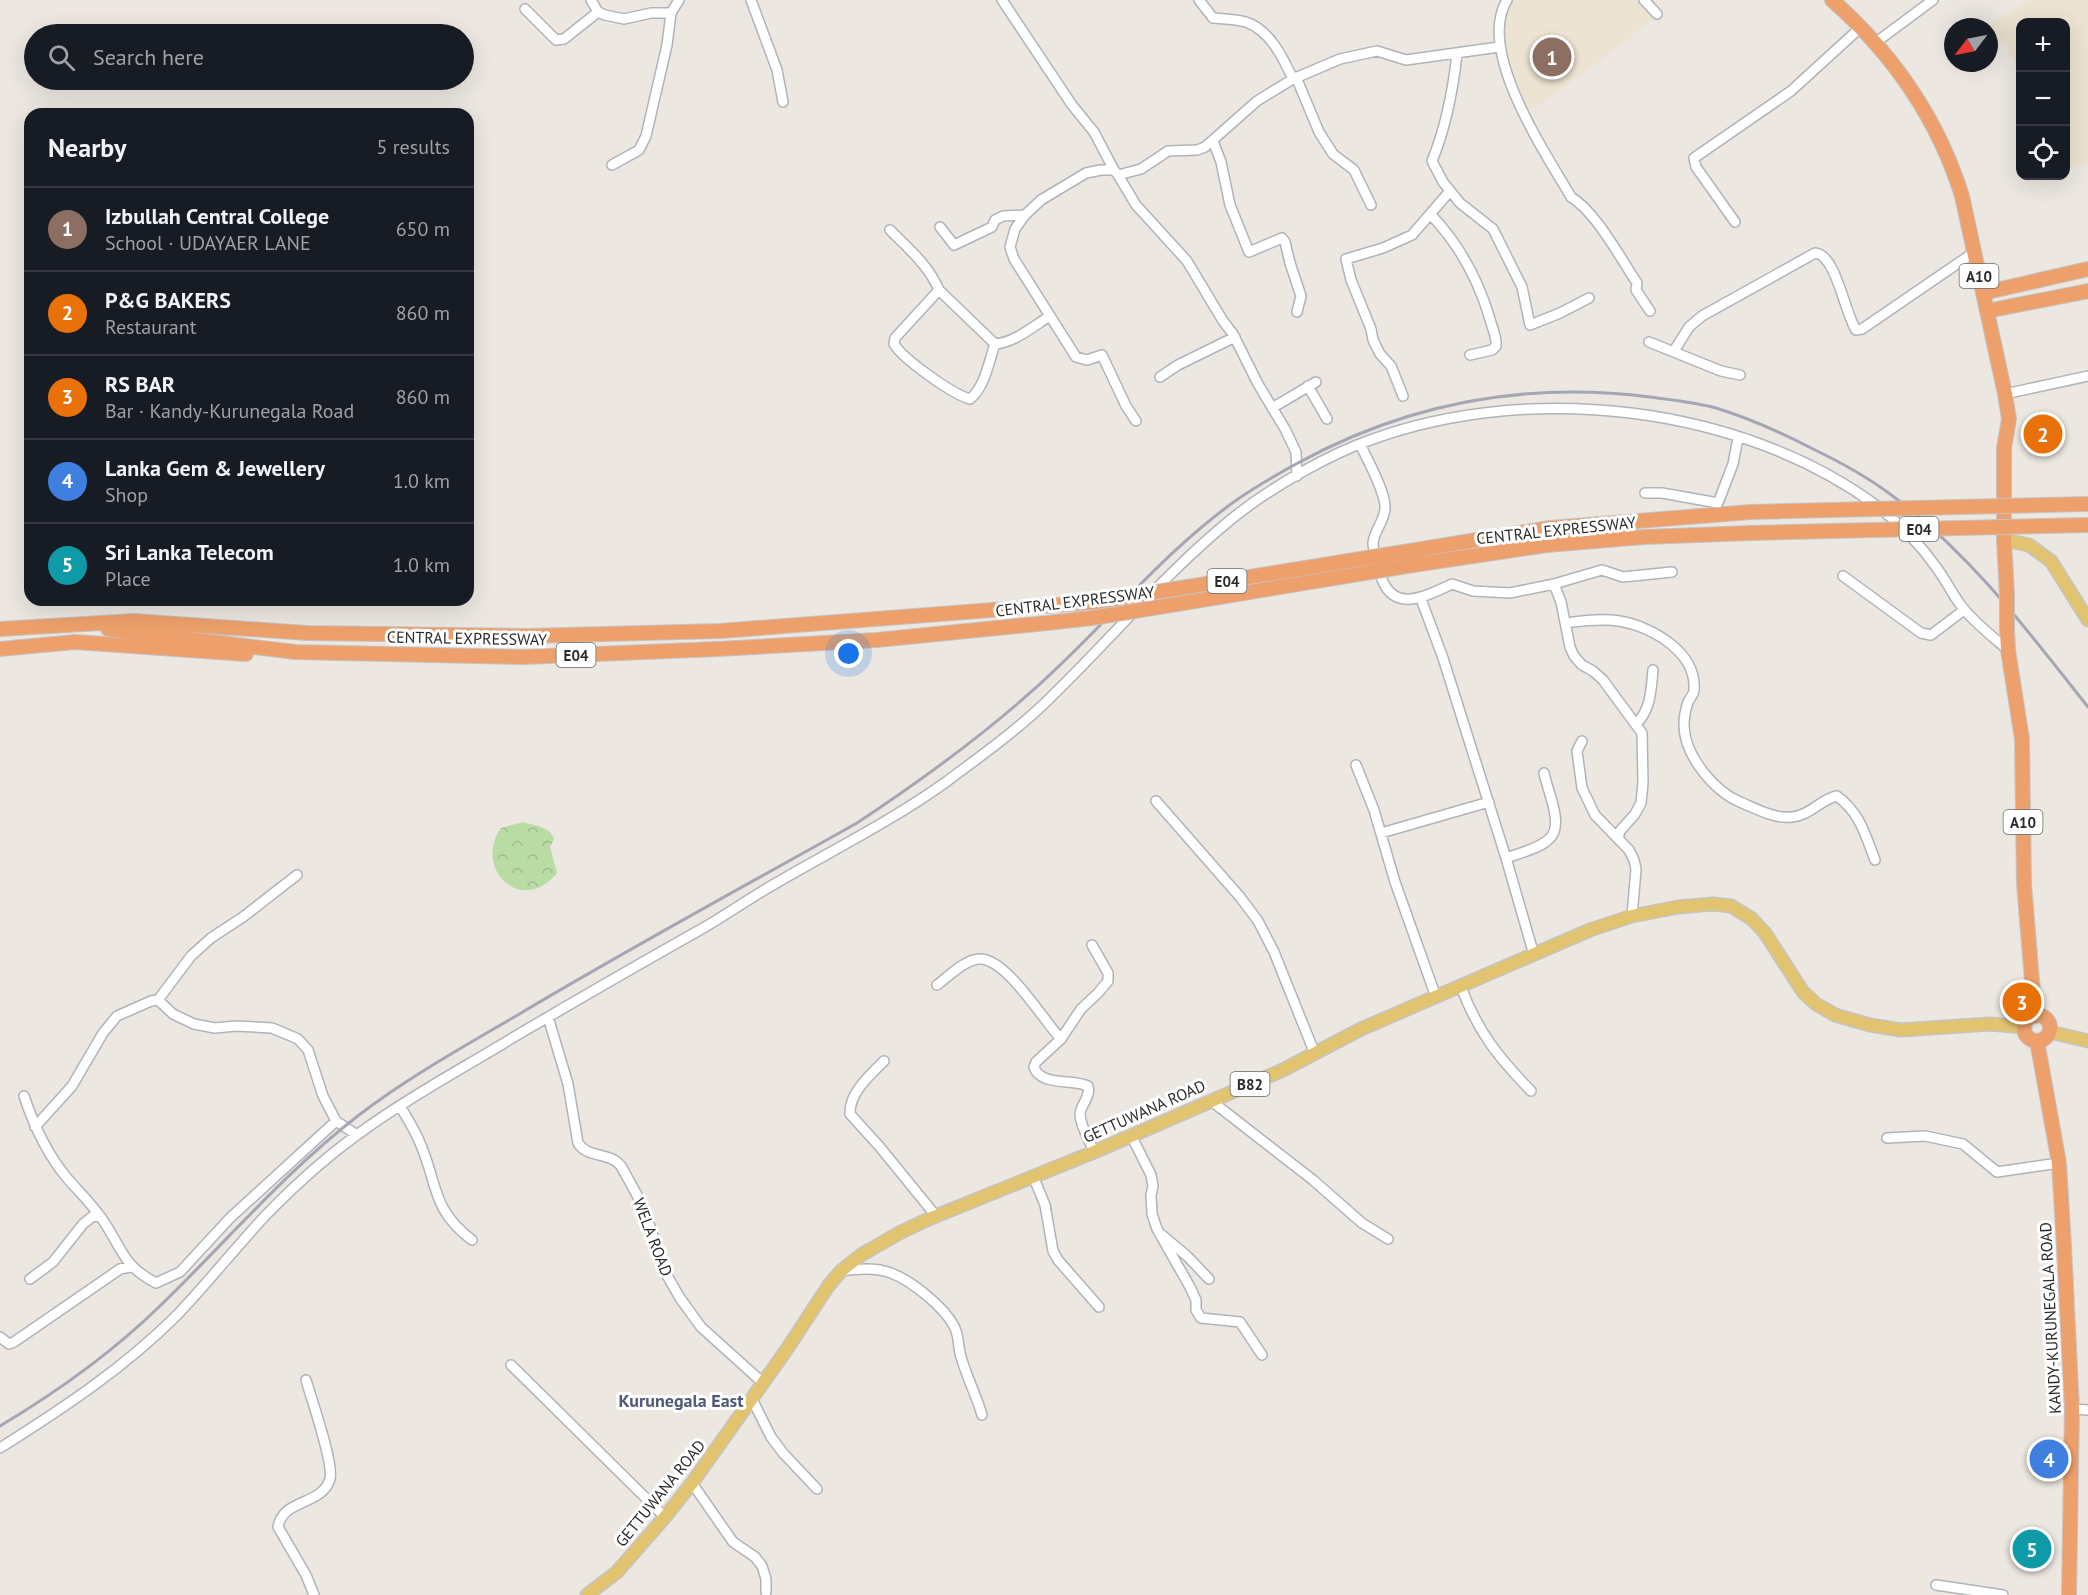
<!DOCTYPE html>
<html lang="en">
<head>
<meta charset="utf-8">
<style>
	body { margin:0; font-family:"PT Sans",sans-serif; background:#20242c; color:#f1f3f6 }
	.controls { position:absolute; right:18px; top:18px; display:grid; overflow:hidden; border-radius:12px; box-shadow:0 6px 24px #0002 }
	.controls button { width:54px; height:54px; display:grid; place-items:center; padding:0; border:0; border-bottom:2px solid #363941; background:#171b24; color:#f1f3f6; font:30px sans-serif }
	.compass { position:absolute; left:1944px; top:18px; width:54px; height:54px; border-radius:50%; background:#171b24; box-shadow:0 6px 24px #0002; rotate:238deg }
	.you { position:absolute; left:849px; top:654px; width:21px; height:21px; margin:-15px; border:4px solid #fff; border-radius:50%; background:#1a73e8; box-shadow:0 0 0 9px #1a73e833 }
	.badge { display:grid; place-items:center; width:39px; height:39px; border-radius:50%; background:#5372e6; color:#fff; font-size:20px; font-weight:700 }
	.pin { position:absolute; translate:-50% -50%; border:3px solid #fff; box-shadow:0 2px 6px #0006 }
	.list { margin:0; padding:0; list-style:none }
	h2 { display:flex; justify-content:space-between; align-items:center; height:78px; margin:0; padding:0 24px; font-size:26px }
	h2 small { font-size:20px; font-weight:400; color:#9ea1a6 }
	.list li { display:grid; grid-template-columns:39px 1fr auto; gap:18px; align-items:center; box-sizing:border-box; height:84px; padding:0 24px; border-top:2px solid #363941 }
	.list b { display:block; font-size:22px; white-space:nowrap }
	.list p { margin:0; font-size:20px; white-space:nowrap; color:#9ea1a6 }
	.list em { font-size:20px; font-style:normal; color:#9ea1a6 }
	.icon { flex:none; width:33px; height:33px; fill:none; stroke:currentColor; stroke-width:2; stroke-linecap:round; stroke-linejoin:round }
	.map { position:relative; flex:none; width:2088px; height:1595px; overflow:hidden }
	.search { position:absolute; background:#171b24; box-shadow:0 6px 24px #0002; left:24px; top:24px; width:450px; height:66px; display:flex; align-items:center; gap:15px; box-sizing:border-box; padding:0 21px; border-radius:33px; color:#9ea1a6; font-size:22px }
	.panel { position:absolute; background:#171b24; box-shadow:0 6px 24px #0002; left:24px; top:108px; width:450px; height:498px; border-radius:18px }
	.map>svg:first-child { display:block }
	.education { fill:#ece3d2 }
	.forest { fill:url(#forest-crowns) }
	.lines { fill:none; stroke-linecap:round; stroke-linejoin:round }
	.minor-casing { stroke:#b1b3bb; stroke-width:12 }
	.major-casing { stroke:#c4c4c4; stroke-width:15 }
	.highway-casing { stroke:#c4c4c4; stroke-width:16 }
	.minor { stroke:#fff; stroke-width:9 }
	.major { stroke:#e2c470; stroke-width:12 }
	.highway { stroke:#eda06b; stroke-width:14 }
	.rail { stroke:#a4a6b4; stroke-width:3 }
	.highway-bridge-casing { stroke:#c4c4c4; stroke-width:16; stroke-linecap:butt }
	.highway-bridge { stroke:#eda06b; stroke-width:14 }
	.labels { text-anchor:middle; dominant-baseline:central; stroke-width:6; stroke-linejoin:round; paint-order:stroke }
	.shield { fill:#fff; stroke:#6b6b6b; stroke-width:1.5 }
	.shield-label { font-size:15px; font-weight:bold; fill:#2c2c2c }
	.street-label { font-size:16px; fill:#2c2c2c; stroke:#fff }
	.neighbourhood-label { font-size:18px; font-weight:bold; fill:#515979; stroke:#fff }
</style>
</head>
<body>
<div class="map">
<svg width="2088" height="1595" viewBox="0 0 2088 1595">
	<defs>
		<pattern id="forest-crowns" width="20" height="18" patternUnits="userSpaceOnUse" patternTransform="scale(1.5)"><rect width="20" height="18" fill="#b8dca3"/><path d="M2 6a3 3 0 1 1 6 0M12 15a3 3 0 1 1 6 0" fill="none" stroke="#9ebd8c"/></pattern>
	</defs>
	<rect width="100%" height="100%" fill="#ece7e1"/>
	<path class="education" d="M1507,0H1644L1657,14L1627,40L1561,90L1544,102L1524,112L1501,55L1504,5Z
		M2028,0H2088V165L2066,166V22H2020V74L2006,46L1999,41L1989,45L1988,27Z"/>
	<path class="forest" d="M523,822C535,826 550,826 554,839L550,847L557,873C523,916 472,870 501,828Z"/>
	<g class="lines">
		<defs>
			<path id="minor" d="M591,0L598,12L605,15L624,19L651,13H671
				M751,0L777,70L783,102
				M1002,0L1072,105L1094,132L1114,170
				M1199,0L1213,18C1223,19 1236,19 1246,22C1270,30 1283,58 1293,79
				M1507,0C1476,51 1545,152 1571,197C1596,212 1621,259 1637,283L1636,290L1650,311
				M1644,0L1657,14
				M525,9L556,40L564,39L598,12
				M1875,43L1933,0
				M1457,54C1453,90 1446,127 1432,161L1443,182L1460,203L1493,229L1522,287L1530,325L1560,313L1589,298
				M1296,77L1319,132L1333,154L1354,170L1371,205
				M1213,141L1221,162L1230,205L1249,252L1282,238L1285,242L1290,263L1301,296L1297,312
				M612,165L639,150L646,136L667,45L671,13L679,0
				M1118,175L1136,205L1187,261L1223,321L1233,334L1258,384L1285,429L1296,452L1297,476
				M1431,215C1460,245 1478,279 1490,319C1492,328 1497,337 1496,346L1492,350L1470,355
				M1735,222L1696,167L1694,158L1791,91L1860,28
				M940,227L954,245L992,227L995,220L1003,216L1025,215
				M890,230C908,248 929,266 939,290L995,344C1014,343 1035,325 1050,316
				M939,290L895,338L894,344C903,359 952,394 970,399C985,387 989,361 995,344
				M1649,342L1721,371L1740,375
				M1674,351L1689,327L1702,316L1815,253C1836,254 1845,314 1856,330L1862,329L1973,253
				M1160,377L1178,365L1235,337
				M1308,386L1327,419
				M2005,394L2088,376
				M1403,396L1391,366L1380,354L1373,340L1371,329L1351,280L1346,259L1383,248L1412,235L1450,191
				M1272,408L1316,382
				M1136,421L1126,406L1102,355L1087,360L1076,357L1014,259L1010,247L1015,229L1025,215L1041,200L1086,173L1101,170H1114L1118,175L1141,169L1168,151L1197,150L1205,147L1257,101L1293,79L1340,59L1377,51L1406,60L1499,47
				M1360,444C1367,459 1386,493 1385,508C1385,520 1374,531 1373,543C1373,551 1378,562 1379,570C1390,615 1422,598 1452,584L1473,591L1510,593L1554,584L1602,570L1623,577L1672,572
				M1645,493H1662L1718,503L1733,464L1738,438
				M1843,576L1921,633L1931,635L1964,610
				M1554,584L1561,602L1570,647L1574,656L1582,665L1593,671L1603,680L1642,733L1643,783L1641,803L1635,814L1620,831L1618,839
				M1421,599L1443,658L1506,858L1534,955
				M1565,623C1582,621 1602,618 1619,621C1651,626 1697,652 1694,690C1694,694 1690,698 1688,702C1686,708 1684,718 1684,725C1684,755 1714,791 1740,802C1757,809 1774,819 1792,817C1809,816 1821,799 1837,796C1860,813 1865,834 1875,860
				M1636,724C1651,710 1651,690 1653,670
				M1582,741L1577,751L1582,788L1595,815L1629,850L1634,860L1636,869L1632,916
				M1356,765L1374,810L1395,882L1436,997
				M1156,801L1240,897L1258,921L1274,952L1315,1054
				M1381,833L1489,802
				M1506,858C1519,853 1539,849 1549,839C1565,826 1547,790 1544,773
				M1092,945L1108,973V981L1098,993L1081,1009L1061,1039L1036,1062L1034,1067C1040,1086 1072,1079 1088,1086C1091,1097 1081,1104 1080,1114C1080,1126 1090,1141 1094,1152
				M937,985C948,977 965,959 980,959C1007,959 1043,1020 1061,1039
				M1461,987C1478,1032 1498,1057 1531,1091
				M158,1000L173,1014L194,1024L215,1028L236,1026L272,1028L298,1039L308,1050L323,1096L336,1121
				M548,1017L568,1084L578,1143C588,1159 609,1151 621,1166L643,1206L665,1272L680,1298L701,1327L763,1383
				M884,1061C870,1075 849,1093 850,1114L879,1146L936,1216
				M24,1096C34,1126 47,1154 67,1178C80,1193 96,1208 106,1225C124,1253 124,1266 156,1283L180,1272L230,1218L336,1121L357,1135
				M1210,1100L1313,1180L1362,1223L1388,1239
				M400,1106C407,1118 415,1130 420,1143C438,1184 431,1209 472,1240
				M35,1127L72,1086L103,1033L117,1016L151,1001L158,1000L191,956L211,938L243,917L297,875
				M1131,1135L1151,1175L1153,1186L1151,1195L1152,1214L1157,1229L1190,1287L1196,1300V1310L1201,1318L1240,1322L1262,1355
				M1887,1138L1925,1136L1963,1144L1997,1172L2059,1163
				M1033,1176L1045,1205L1053,1251L1058,1260L1099,1307
				M1162,1235L1187,1256L1209,1279
				M841,1271C857,1269 875,1267 891,1273C912,1281 944,1307 954,1326C959,1336 958,1344 960,1353C965,1374 976,1394 982,1415
				M30,1279L53,1262L83,1224L93,1216L100,1217
				M0,1337L9,1344L14,1342L120,1269L131,1267
				M511,1365L665,1517
				M306,1380C311,1398 334,1463 330,1479C322,1506 283,1498 278,1527L306,1575L314,1595
				M752,1399L771,1437L783,1453L817,1489
				M2072,1409L2088,1410
				M0,1448C62,1409 124,1368 176,1316C207,1284 235,1248 266,1215C296,1184 332,1152 368,1127C414,1094 465,1067 514,1037C577,1000 641,963 705,927C729,913 753,896 778,882C835,849 893,820 946,782C982,755 1019,729 1051,697C1112,638 1168,570 1234,517C1272,487 1327,455 1373,439C1531,382 1740,405 1877,506C1899,523 1920,544 1936,567C1946,580 1953,596 1963,608C1976,624 1993,637 2008,650
				M692,1483L733,1542L755,1557L762,1566L766,1579V1592
				M1936,1585L2003,1595"/>
			<path id="major" d="M2004,540L2029,545L2051,561L2088,620
				M2050,1032L2088,1041
				M587,1595L617,1572L665,1517L692,1483L785,1352L829,1285L841,1271L861,1255L901,1232L931,1218L1094,1152L1283,1070L1361,1029L1590,930L1632,916L1678,907L1713,904L1731,906L1752,919L1765,933L1803,992L1816,1004L1835,1015L1870,1025L1901,1030L1990,1024L2025,1027"/>
			<path id="highway" d="M1832,0C1892,53 1938,119 1962,196L2005,394L2009,419L2004,448V540L2007,594
				M1983,293L2088,269
				M1987,311L2088,291
				M1410,551L1550,528L1751,512
				M1413,565L1547,545L1644,537L1751,533
				M0,629L134,621L307,633L528,636L720,631L1044,606
				M108,629L295,652L524,657L718,649L877,640L1047,623
				M2007,630L2008,650L2022,739L2024,884L2035,1016
				M0,649L75,642L246,654
				M2024 1028a13 13 0 1 1 26 0a13 13 0 1 1-26 0Z
				M2037,1041L2059,1163L2064,1246L2072,1409L2069,1595"/>
		</defs>
		<use href="#minor" class="minor-casing"/>
		<use href="#major" class="major-casing"/>
		<use href="#highway" class="highway-casing"/>
		<use href="#minor" class="minor"/>
		<use href="#major" class="major"/>
		<use href="#highway" class="highway"/>
		<path class="rail" d="M0,1426C57,1392 113,1352 161,1305C227,1241 286,1171 359,1115C409,1077 463,1047 516,1016C628,949 743,887 857,823C928,776 997,726 1058,667C1117,611 1171,546 1238,499C1257,486 1276,475 1296,464C1407,403 1524,381 1650,397C1672,400 1694,402 1716,408C1749,418 1782,433 1813,449C1840,462 1866,476 1890,494C1969,552 2028,631 2088,707"/>
		<defs>
			<path id="highway-bridge" d="M1751,512L2088,504
				M1751,533L2088,525
				M2007,594V630
				M1044,606L1094,602L1410,551
				M1047,623L1092,618L1413,565"/>
		</defs>
		<use href="#highway-bridge" class="highway-bridge-casing"/>
		<use href="#highway-bridge" class="highway-bridge"/>
	</g>
	<g class="labels">
		<g class="shield">
			<rect x="1959.5" y="264" width="39" height="24" rx="4.5"/>
			<rect x="1899.5" y="517" width="39" height="24" rx="4.5"/>
			<rect x="1207.5" y="569" width="39" height="24" rx="4.5"/>
			<rect x="556.5" y="643" width="39" height="24" rx="4.5"/>
			<rect x="2003.5" y="810" width="39" height="24" rx="4.5"/>
			<rect x="1230.5" y="1072" width="39" height="24" rx="4.5"/>
		</g>
		<g class="shield-label">
			<text x="1979" y="276">A10</text>
			<text x="1919" y="529">E04</text>
			<text x="1227" y="581">E04</text>
			<text x="576" y="655">E04</text>
			<text x="2023" y="822">A10</text>
			<text x="1250" y="1084">B82</text>
		</g>
		<g class="street-label">
			<text transform="translate(1556 530) rotate(-6)">CENTRAL EXPRESSWAY</text>
			<text transform="translate(1075 601) rotate(-7)">CENTRAL EXPRESSWAY</text>
			<text transform="translate(467 638) rotate(1)">CENTRAL EXPRESSWAY</text>
			<text transform="translate(1144 1111) rotate(-24)">GETTUWANA ROAD</text>
			<text transform="translate(653 1237) rotate(69)">WELA ROAD</text>
			<text transform="translate(2050 1318) rotate(-93)">KANDY-KURUNEGALA ROAD</text>
			<text transform="translate(660 1493) rotate(-51)">GETTUWANA ROAD</text>
		</g>
		<g class="neighbourhood-label">
			<text x="681" y="1400">Kurunegala East</text>
		</g>
	</g>
</svg>
<div class="controls">
<button>+</button>
<button>−</button>
<button><svg class="icon" aria-label="locate" viewBox="0 0 24 24"><circle cx="12" cy="12" r="6"/><path d="M12 2v4M12 18v4M2 12h4M18 12h4"/></svg></button>
</div>
<svg class="compass" viewBox="-18 -18 36 36"><path d="M0-13l5 13h-10z" fill="#e53935"/><path d="M0 13l5-13h-10z" fill="#9ea1a6"/></svg>
<div class="you"></div>
<div class="pin badge" style="left:1552px;top:57px;background:#8d6e63">1</div>
<div class="pin badge" style="left:2043px;top:434px;background:#e8710a">2</div>
<div class="pin badge" style="left:2022px;top:1002px;background:#e8710a">3</div>
<div class="pin badge" style="left:2049px;top:1459px;background:#3f7fe0">4</div>
<div class="pin badge" style="left:2032px;top:1549px;background:#0f9aa8">5</div>
<div class="search"><svg class="icon" aria-label="search" viewBox="0 0 24 24"><circle cx="10" cy="10" r="6"/><path d="M15 15l6 6"/></svg>Search here</div>
<section class="panel">
<h2>Nearby<small>5 results</small></h2>
<ul class="list">
<li><span class="badge" style="background:#8d6e63">1</span><div><b>Izbullah Central College</b><p>School · UDAYAER LANE</p></div><em>650 m</em></li>
<li><span class="badge" style="background:#e8710a">2</span><div><b>P&amp;G BAKERS</b><p>Restaurant</p></div><em>860 m</em></li>
<li><span class="badge" style="background:#e8710a">3</span><div><b>RS BAR</b><p>Bar · Kandy-Kurunegala Road</p></div><em>860 m</em></li>
<li><span class="badge" style="background:#3f7fe0">4</span><div><b>Lanka Gem &amp; Jewellery</b><p>Shop</p></div><em>1.0 km</em></li>
<li><span class="badge" style="background:#0f9aa8">5</span><div><b>Sri Lanka Telecom</b><p>Place</p></div><em>1.0 km</em></li>
</ul>
</section>
</div>
</body>
</html>
